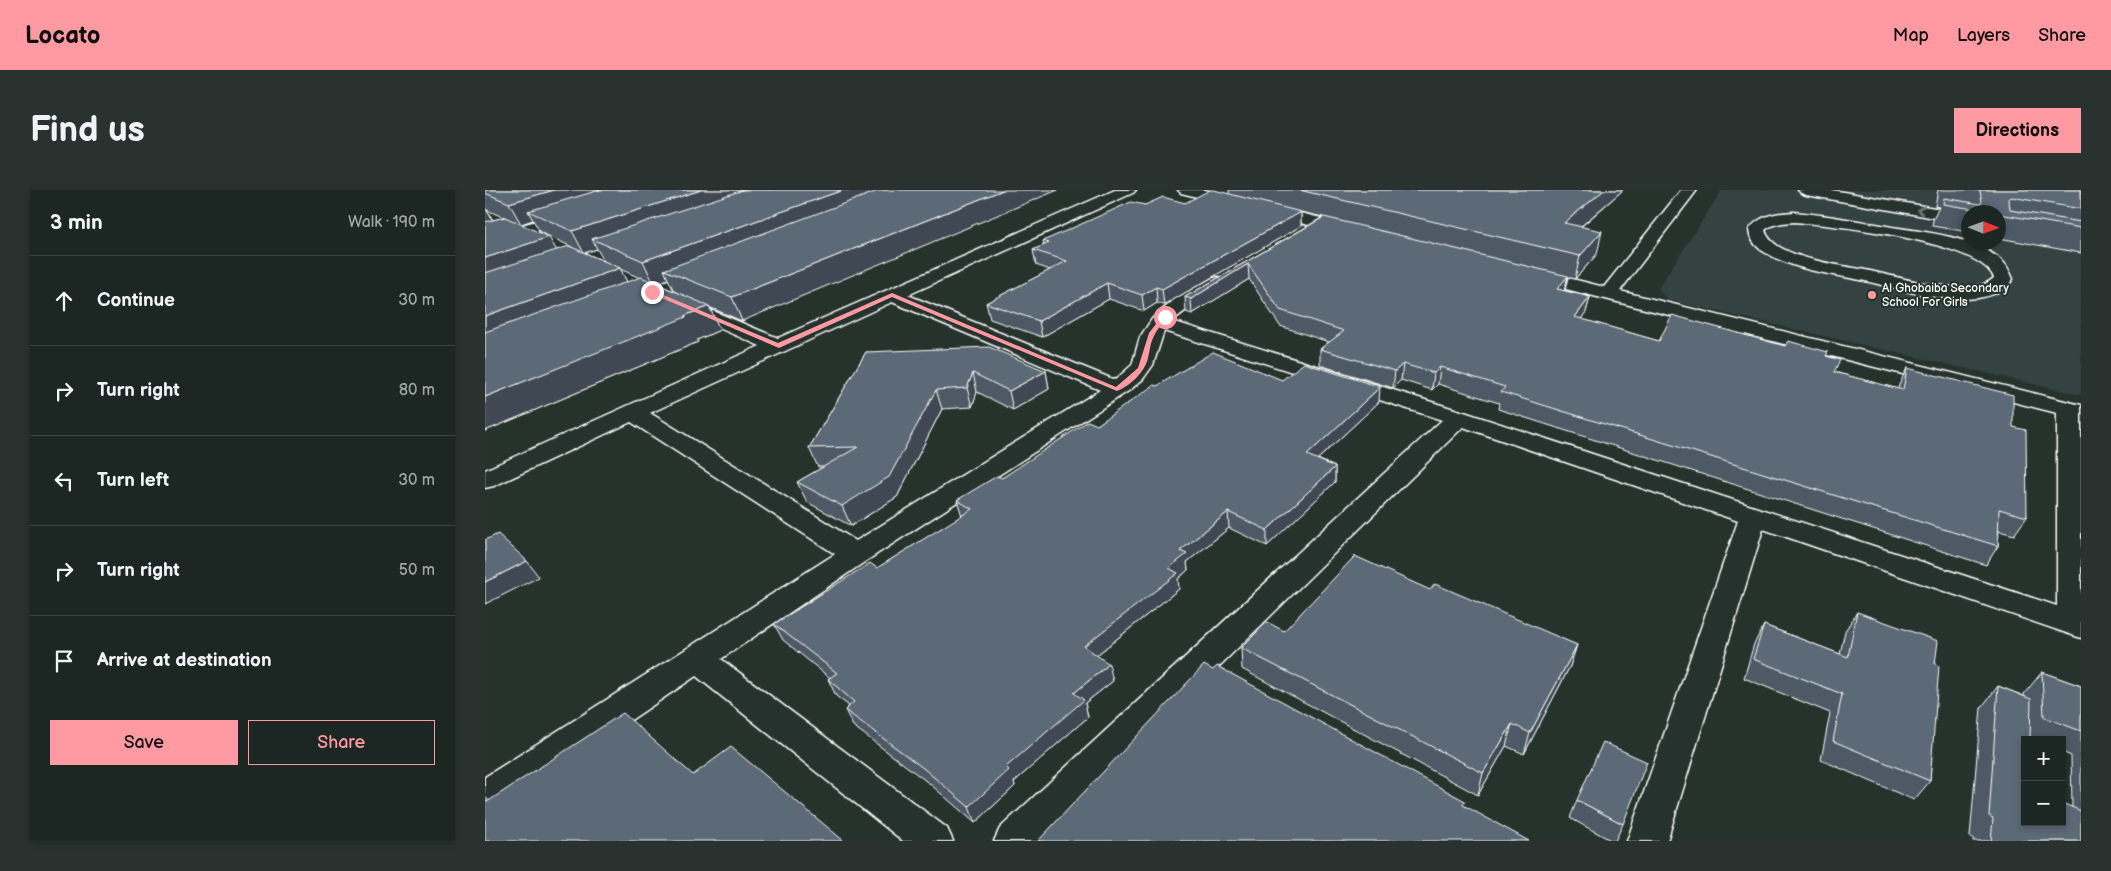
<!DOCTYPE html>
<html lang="en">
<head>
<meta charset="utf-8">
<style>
	body { margin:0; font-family:"Balsamiq Sans",sans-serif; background:#29322f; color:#f1f3f6 }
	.controls { position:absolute; right:15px; bottom:15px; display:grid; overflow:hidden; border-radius:0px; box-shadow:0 2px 8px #0003 }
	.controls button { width:45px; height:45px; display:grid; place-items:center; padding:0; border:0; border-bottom:1px solid #3a4340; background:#1c2622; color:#f1f3f6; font:25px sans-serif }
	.compass { position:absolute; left:1476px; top:15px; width:45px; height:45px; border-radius:50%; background:#1c2622; box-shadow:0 2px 8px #0003; rotate:91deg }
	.stop { position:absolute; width:15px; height:15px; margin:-11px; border:4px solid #ff9aa2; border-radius:50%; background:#fff }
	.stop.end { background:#ff9aa2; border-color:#fff; box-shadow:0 1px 5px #0008 }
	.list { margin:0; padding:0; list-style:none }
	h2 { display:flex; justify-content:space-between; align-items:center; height:65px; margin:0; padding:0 20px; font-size:21px }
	h2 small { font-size:16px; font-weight:400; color:#a0a5a5 }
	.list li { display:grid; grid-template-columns:32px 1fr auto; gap:15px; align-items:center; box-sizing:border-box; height:90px; padding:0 20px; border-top:1px solid #3a4340 }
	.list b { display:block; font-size:19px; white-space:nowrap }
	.list em { font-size:16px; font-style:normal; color:#a0a5a5 }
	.actions { display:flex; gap:10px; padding:15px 20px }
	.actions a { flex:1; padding:11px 0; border:1px solid #ff9aa2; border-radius:0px; text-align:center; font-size:18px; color:#ff9aa2 }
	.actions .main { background:#ff9aa2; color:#111 }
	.icon { flex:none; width:28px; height:28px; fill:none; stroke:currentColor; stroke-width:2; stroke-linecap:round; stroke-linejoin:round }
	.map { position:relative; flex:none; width:1596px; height:651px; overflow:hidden; border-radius:0px }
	header { display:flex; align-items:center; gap:30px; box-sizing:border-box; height:70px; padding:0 25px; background:#ff9aa2; color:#111 }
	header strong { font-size:24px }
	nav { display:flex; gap:28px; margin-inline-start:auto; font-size:18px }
	.intro { display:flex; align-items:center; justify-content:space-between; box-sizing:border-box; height:120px; padding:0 30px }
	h1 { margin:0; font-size:35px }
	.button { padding:12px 22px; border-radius:0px; background:#ff9aa2; color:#111; font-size:18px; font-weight:700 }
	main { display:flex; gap:30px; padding:0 30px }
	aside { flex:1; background:#1c2622; border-radius:0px; box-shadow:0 2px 8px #0003 }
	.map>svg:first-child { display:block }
	.built { fill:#364343; fill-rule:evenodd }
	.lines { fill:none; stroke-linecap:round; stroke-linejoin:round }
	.minor-casing { stroke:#fff; stroke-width:3 }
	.minor { fill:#26332d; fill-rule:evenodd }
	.wall { fill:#4e5a65; stroke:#fff; fill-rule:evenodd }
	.shaded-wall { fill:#404a53; stroke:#fff }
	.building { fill:#5b6976; stroke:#fff }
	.oneway { stroke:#727a76 }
	.route { fill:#ff9aa2 }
	.poi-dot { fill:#ff9aa2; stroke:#26332d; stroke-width:2 }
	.labels { text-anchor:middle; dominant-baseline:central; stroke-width:4; stroke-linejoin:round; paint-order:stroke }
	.far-poi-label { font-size:12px; fill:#fff; stroke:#26332d; text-anchor:start }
</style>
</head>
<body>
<header>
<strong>Locato</strong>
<nav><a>Map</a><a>Layers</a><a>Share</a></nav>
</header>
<div class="intro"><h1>Find us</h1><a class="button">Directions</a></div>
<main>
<aside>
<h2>3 min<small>Walk · 190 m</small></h2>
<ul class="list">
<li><svg class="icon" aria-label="ahead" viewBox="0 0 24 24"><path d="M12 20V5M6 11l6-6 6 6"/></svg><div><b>Continue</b></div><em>30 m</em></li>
<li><svg class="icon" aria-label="right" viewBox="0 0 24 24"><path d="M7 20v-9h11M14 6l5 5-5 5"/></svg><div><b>Turn right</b></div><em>80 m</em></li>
<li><svg class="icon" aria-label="left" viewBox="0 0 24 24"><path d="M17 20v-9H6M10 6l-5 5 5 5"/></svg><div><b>Turn left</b></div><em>30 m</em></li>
<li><svg class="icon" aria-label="right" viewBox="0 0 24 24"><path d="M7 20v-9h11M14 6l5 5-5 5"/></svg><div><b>Turn right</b></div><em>50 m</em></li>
<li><svg class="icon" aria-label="arrive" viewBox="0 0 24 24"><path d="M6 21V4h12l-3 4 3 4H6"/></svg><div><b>Arrive at destination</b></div></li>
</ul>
<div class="actions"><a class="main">Save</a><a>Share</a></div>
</aside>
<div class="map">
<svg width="1596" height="651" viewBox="0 0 1596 651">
	<rect width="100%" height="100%" fill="#26332d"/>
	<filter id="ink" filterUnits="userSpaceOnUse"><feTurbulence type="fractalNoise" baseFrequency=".02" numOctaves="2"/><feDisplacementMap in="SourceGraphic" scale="10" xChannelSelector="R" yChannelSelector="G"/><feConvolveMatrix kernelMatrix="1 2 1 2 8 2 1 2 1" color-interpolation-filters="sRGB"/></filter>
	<g filter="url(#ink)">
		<path class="built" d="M1237,0H1596V205L1182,110L1173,99ZM1484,22H1514V52H1484Z"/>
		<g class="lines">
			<defs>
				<path id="minor" d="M630,0H651L648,3L423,105L630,190L647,175L655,147L667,129L690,109L726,89L733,87L740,89L742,93L740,97L704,118L687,131L982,223L1572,416V223L1037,88L1035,84L1037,80L1044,78L1119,97L1196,0H1212L1135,101L1596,215V448L1278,339L1182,651H1142L1253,331L978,237L556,651H509L515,638L957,230L679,141L668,175L658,189L645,200L381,371L236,469L462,638L468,651H418L211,486L13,620L0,625V587L350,364L146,232L9,296L0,298V280L275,156L188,118L185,114L188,110L195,108L202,110L293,148ZM407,112L615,200L371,351L165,223Z
					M693,0H720L873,37L875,41L873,45L867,46L696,3Z
					M1313,0H1347L1484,24V34L1321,5L1316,3Z
					M88,20L94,22L96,25L94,28L0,57V46Z
					M1309,22C1342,25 1375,31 1407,37C1440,42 1490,47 1516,70C1522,75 1525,82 1528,89C1520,101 1507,106 1493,108C1455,113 1416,99 1380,91C1347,84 1311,81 1281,63C1272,58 1265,50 1264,40C1274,25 1292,23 1309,22ZM1309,32C1347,35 1496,51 1509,88C1504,92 1499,95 1492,96C1454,101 1416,87 1380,80C1356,75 1287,68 1280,40C1289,33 1298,33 1309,32Z
					M221,76L227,78L230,82L227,86L151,115L144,117L137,115L134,111L137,107Z"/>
			</defs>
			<use href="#minor" class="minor-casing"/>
			<use href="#minor" class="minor"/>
		</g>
		<path class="wall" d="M0,0H392L257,131L224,117L235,140L212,150L213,152L0,241ZM2,20L13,25L20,27L8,30ZM48,30L55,42L87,57L72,60L36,34ZM112,59L119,71L100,63ZM135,79L155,88L142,92ZM183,89L189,101L171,93Z
			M744,0H1138L1096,37L1112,64L1090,89L1083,87L1080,101L1105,107L1101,122L1096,129L1174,151L1300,156L1341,166L1349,182L1413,199L1414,195L1422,178L1528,237L1542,327L1529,345L1514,341L1513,356L1501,375L1013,219L1014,213L953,194L947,200L916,190L908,198L835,175V159L844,152L795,136L764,89L707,124L701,122L700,107L838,27L816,22V36L679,115L672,113L659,121L624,109L557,147L505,129L501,113L565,80L551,75L548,60L559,55L558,51L660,15L700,13L744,4Z
			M1453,0H1596V63L1514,48V22H1484V42L1447,36L1448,30L1454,17L1450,16Z
			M381,162L561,181L564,199L528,220L492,202L487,217L457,219L412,307L366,336L322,312L312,292L338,277H333L324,258Z
			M797,190L894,212L833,269L850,277V292L782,356L744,338L702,372L703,380L693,389L694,399L612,465L628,491L600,513L603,527L529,592L530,596L490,633L445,594L368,536L360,520L364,516L351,506L343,489L345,488L298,450L289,434L392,378L477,326L472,310L517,288L612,235L672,196Z
			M945,400L1092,455L1085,476L1039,564L1021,556L993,605L757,479L756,458L799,441Z
			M1372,422L1450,474L1445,591L1429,610L1336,570L1345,523L1259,488L1269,454L1279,435L1355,464L1360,441Z
			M1557,482L1596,496V651H1488V648L1485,647L1496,518L1513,496L1539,506V504ZM1540,550H1577V562L1586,566L1587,617L1540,632Z
			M1092,610L1138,634L1130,651H1127L1085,628Z"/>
		<path class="shaded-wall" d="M69,0H150L43,21L48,30L36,34L24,13Z
			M216,0H287L107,49L112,59L99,63L87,41Z
			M358,0H392L394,7L179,80L183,89L169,94L158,71Z
			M518,0H573L257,131L247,107Z
			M1119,0H1138L1074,55L1079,33Z
			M0,19H1L14,41L0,45Z
			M816,22V36L679,115L677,99Z
			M1117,41L1112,64L1090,89L1095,66Z
			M64,47L77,70L0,96V68Z
			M763,74L764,89L707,124L706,109Z
			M135,78L147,102L0,157V126Z
			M1083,86L1079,101L1072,99Z
			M622,93L624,109L557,147L554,131Z
			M671,97L672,113L659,121L657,105Z
			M1105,107L1101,122L1086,143L1090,127Z
			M224,116L235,140L212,150L213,152L0,241V207Z
			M918,174L916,190L908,198L910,181Z
			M955,177L953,194L947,200L949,183Z
			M561,181L564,199L528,220L524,201Z
			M488,183L492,202L487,217L482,198Z
			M895,197L894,212L821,280L822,265Z
			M451,200L457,219L412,307L366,336L357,316Z
			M850,277V292L782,356V340Z
			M743,322L744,338L702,372L703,380L693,389L694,399L603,472L599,456L684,378L695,361Z
			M42,371L54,387L0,414V392Z
			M1092,455L1085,476L1039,564L1045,543Z
			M624,474L628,491L600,513L603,527L529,592L530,596L490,633L484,617L521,577L589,503Z
			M1027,534L1021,556L993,605L998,583Z
			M0,607L17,622L2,612L0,609Z"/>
		<path class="building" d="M0,0H69L24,13L0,3Z
			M115,0H216L87,41L43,21Z
			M258,0H358L158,71L107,49Z
			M407,0H518L247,107L179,80L393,1Z
			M725,0H729L816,22L677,99L671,97L657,105L622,93L554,131L501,113L582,71L548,60L564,53L558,51L646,12L660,15L678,7L700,13Z
			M814,0H1119L1079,33L1117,41L1095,66Z
			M1489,0H1596V19L1526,7L1524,9L1525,20L1596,32V38L1514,24V22H1507L1458,14L1459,8L1495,14L1497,12L1495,1Z
			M20,27L64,47L0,68V32Z
			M839,27L1083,86L1072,99L1105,107L1090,127L1174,151L1187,125L1300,156L1303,151L1343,162L1341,166L1355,170L1349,182L1418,200L1422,178L1528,205V237L1541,240L1542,327L1514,319L1513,356L1016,202L1020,197L955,177L949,183L918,174L910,181L835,159L859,141L795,120L763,74L706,109L700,107Z
			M84,56L135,78L0,126V83Z
			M156,87L224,116L199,126L201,127L0,207V142Z
			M504,157L561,181L524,201L488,183L482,198L451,200L404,287L357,316L312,292L373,257L324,258L381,162Z
			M728,162L797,190L819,173L895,197L822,265L850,277L782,340L743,322L695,361L702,364L684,378L693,383L599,456L624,474L589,503L599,510L521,577L524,580L484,617L438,578L360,520L369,512L343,489L352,483L289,434L385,373L392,378L487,319L472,310L512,286L517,288L603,231L612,235L669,195L672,196Z
			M13,344L42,371L0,392V350Z
			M870,366L945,400L950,394L1092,455L1045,543L1027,534L998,583L756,458L782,432L799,441Z
			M1372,422L1453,451L1450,474L1454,476L1445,591L1348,551L1357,504L1268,469L1279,435L1363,467Z
			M719,475L728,480L732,476L980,611L978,615L1044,651H553Z
			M1557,482L1596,496V541L1559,527Z
			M1513,496L1546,509L1545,550H1540V632H1577V613L1596,621V651H1506L1508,628L1504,626Z
			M138,523L208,585L246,557L359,651H0V609L2,612Z
			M1118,552L1162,572L1138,634L1092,610Z"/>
		<defs><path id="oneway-chevron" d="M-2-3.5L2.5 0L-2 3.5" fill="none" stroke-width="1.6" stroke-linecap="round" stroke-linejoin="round" transform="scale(1.25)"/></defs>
		<use class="oneway" href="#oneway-chevron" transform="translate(1436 20) rotate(-170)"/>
	</g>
	<path class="route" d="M165,101H169L293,153L407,103L631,197L653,178L664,143L678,125L683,127C678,133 672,139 669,146C665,153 665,161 663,168C660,182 645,196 632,201L407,107L294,158L165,103Z"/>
	<circle class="poi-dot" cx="1387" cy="105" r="5"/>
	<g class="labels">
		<g class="far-poi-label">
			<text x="1397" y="98">Al Ghobaiba Secondary<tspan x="1397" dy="14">School For Girls</tspan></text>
		</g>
	</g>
</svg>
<div class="controls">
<button>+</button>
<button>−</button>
</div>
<svg class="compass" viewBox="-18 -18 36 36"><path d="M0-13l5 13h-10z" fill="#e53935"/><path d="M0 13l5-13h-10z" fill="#a0a5a5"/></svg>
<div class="stop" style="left:680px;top:127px"></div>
<div class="stop end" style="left:167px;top:102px"></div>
</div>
</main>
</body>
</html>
